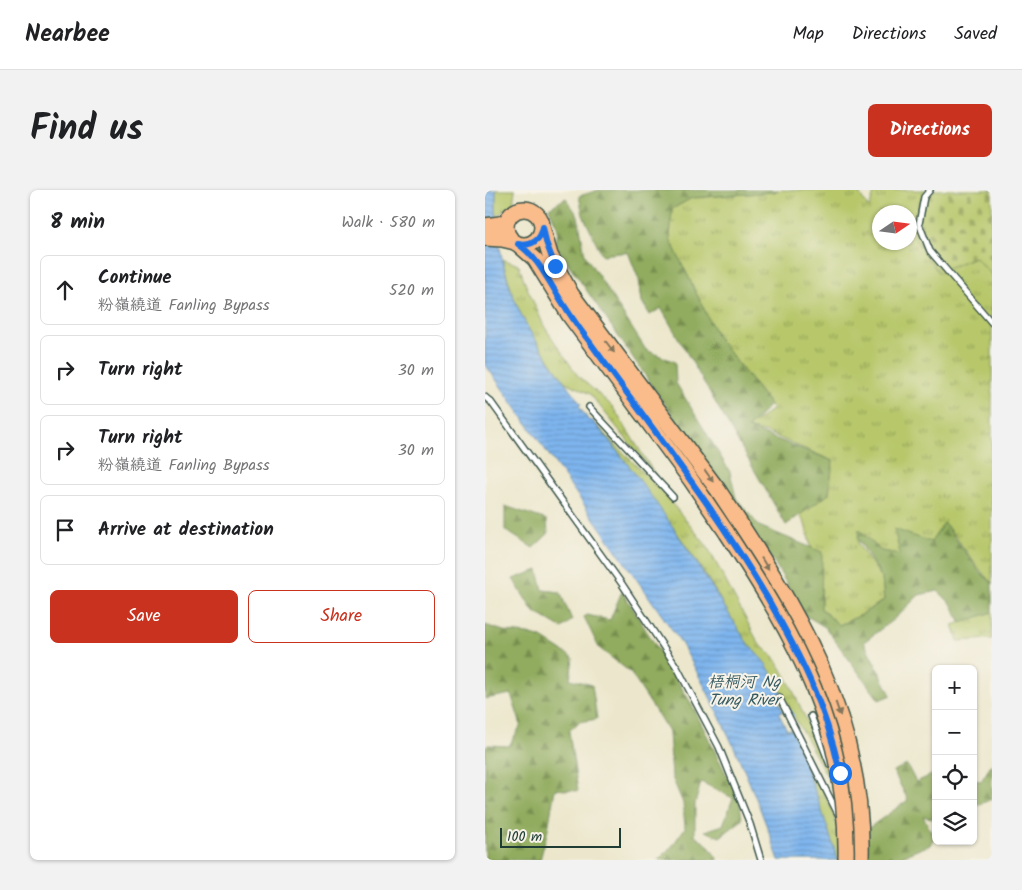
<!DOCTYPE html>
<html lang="en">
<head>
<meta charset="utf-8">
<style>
	body { margin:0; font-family:Kalam,"LXGW WenKai TC",sans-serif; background:#f2f2f2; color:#202124 }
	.controls { position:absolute; right:15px; bottom:15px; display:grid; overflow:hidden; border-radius:8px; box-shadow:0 1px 4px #0004 }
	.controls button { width:45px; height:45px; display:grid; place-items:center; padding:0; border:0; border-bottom:1px solid #e0e0e0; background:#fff; color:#202124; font:25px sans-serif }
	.compass { position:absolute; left:387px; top:15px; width:45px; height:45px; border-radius:50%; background:#fff; box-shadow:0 1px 4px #0004; rotate:77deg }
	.scale { position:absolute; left:15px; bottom:12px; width:121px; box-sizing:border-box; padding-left:5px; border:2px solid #1f3d34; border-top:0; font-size:14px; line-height:18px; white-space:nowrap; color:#1f3d34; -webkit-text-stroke:4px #f7f3e8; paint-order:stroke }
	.stop { position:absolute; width:15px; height:15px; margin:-11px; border:4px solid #1a73e8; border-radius:50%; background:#fff }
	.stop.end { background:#1a73e8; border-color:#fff; box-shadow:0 1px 5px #0008 }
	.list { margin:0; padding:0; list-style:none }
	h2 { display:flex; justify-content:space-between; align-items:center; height:65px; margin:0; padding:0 20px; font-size:21px }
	h2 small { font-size:16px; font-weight:400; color:#757577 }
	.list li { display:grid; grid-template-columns:32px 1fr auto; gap:15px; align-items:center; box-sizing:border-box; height:70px; margin:0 10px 10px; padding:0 10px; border:1px solid #e0e0e0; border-radius:8px }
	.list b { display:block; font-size:19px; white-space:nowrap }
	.list p { margin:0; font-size:16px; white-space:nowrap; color:#757577 }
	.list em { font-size:16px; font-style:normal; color:#757577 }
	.actions { display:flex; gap:10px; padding:15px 20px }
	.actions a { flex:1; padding:11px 0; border:1px solid #c8321e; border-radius:8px; text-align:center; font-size:18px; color:#c8321e }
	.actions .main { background:#c8321e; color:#fff }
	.icon { flex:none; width:28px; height:28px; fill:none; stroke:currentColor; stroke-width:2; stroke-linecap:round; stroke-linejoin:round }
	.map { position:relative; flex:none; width:507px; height:670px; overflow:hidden; border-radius:8px }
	header { display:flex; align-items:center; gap:30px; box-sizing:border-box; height:70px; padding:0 25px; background:#fff; border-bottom:1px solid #e0e0e0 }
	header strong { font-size:24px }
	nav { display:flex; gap:28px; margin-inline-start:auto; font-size:18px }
	.intro { display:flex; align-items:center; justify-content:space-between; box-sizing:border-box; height:120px; padding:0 30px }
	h1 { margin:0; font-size:35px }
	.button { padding:12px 22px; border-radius:8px; background:#c8321e; color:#fff; font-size:18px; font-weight:700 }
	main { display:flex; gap:30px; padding:0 30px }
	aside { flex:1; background:#fff; border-radius:8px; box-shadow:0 1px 4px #0004 }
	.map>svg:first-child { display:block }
	.grass { fill:url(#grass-tufts); stroke:#6b824f; fill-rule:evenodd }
	.forest { fill:url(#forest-firs); stroke:#587449 }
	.cemetery { fill:url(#cemetery-stones); stroke:#6b824f }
	.water { fill:url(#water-rules); stroke:#4e7991 }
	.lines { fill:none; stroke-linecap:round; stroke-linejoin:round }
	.stream { stroke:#7eb5ee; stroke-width:2.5 }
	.lane-casing { stroke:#3e564b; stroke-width:8 }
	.primary-casing { stroke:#3e564b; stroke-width:18 }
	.lane { stroke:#fff; stroke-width:5 }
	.primary { stroke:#fabc8b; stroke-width:15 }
	.primary-bridge-casing { stroke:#3e564b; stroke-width:18; stroke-linecap:butt }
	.primary-bridge { stroke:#fabc8b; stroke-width:15 }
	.oneway { fill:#82765b }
	.route { stroke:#1a73e8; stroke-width:6 }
	.labels { text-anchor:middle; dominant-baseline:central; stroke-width:4; stroke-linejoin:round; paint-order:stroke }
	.water-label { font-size:16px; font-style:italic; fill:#375b62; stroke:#f7f3e8 }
</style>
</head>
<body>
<header>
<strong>Nearbee</strong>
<nav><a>Map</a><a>Directions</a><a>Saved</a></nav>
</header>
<div class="intro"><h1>Find us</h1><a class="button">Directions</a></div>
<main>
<aside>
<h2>8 min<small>Walk · 580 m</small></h2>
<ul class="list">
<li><svg class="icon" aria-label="ahead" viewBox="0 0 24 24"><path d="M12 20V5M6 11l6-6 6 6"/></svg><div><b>Continue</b><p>粉嶺繞道 Fanling Bypass</p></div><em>520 m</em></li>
<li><svg class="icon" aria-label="right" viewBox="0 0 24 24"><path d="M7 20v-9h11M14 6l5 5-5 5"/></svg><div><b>Turn right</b></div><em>30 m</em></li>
<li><svg class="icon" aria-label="right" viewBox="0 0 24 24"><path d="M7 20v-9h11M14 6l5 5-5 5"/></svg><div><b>Turn right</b><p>粉嶺繞道 Fanling Bypass</p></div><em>30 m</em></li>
<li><svg class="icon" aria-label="arrive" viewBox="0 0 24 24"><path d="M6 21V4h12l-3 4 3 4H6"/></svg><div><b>Arrive at destination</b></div></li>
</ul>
<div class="actions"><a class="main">Save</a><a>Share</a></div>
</aside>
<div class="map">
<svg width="507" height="670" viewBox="0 0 507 670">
	<defs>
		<pattern id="grass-tufts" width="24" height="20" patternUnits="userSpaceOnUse" patternTransform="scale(1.25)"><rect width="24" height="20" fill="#b7c76a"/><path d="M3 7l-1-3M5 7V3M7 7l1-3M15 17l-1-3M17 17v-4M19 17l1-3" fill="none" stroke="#94a358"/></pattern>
		<pattern id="forest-firs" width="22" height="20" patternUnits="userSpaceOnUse" patternTransform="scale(1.25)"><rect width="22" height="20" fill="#91ac5e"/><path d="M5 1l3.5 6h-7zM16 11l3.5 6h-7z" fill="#768d4e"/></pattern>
		<pattern id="cemetery-stones" width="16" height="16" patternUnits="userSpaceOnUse" patternTransform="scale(1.25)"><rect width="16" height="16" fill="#b7c76a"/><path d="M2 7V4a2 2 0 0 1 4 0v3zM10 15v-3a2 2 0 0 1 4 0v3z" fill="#94a358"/></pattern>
		<pattern id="water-rules" width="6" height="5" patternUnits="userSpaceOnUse" patternTransform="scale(1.25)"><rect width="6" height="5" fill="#7eb5ee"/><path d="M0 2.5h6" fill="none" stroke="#6794c2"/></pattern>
	</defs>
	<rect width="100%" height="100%" fill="#f7f3e8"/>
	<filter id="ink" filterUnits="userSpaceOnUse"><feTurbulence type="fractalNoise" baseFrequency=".02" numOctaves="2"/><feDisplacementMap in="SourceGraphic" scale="10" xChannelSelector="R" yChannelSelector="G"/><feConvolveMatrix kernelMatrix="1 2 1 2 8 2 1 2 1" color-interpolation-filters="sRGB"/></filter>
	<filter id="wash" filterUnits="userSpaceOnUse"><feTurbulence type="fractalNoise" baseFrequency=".0096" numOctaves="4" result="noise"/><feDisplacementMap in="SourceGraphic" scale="20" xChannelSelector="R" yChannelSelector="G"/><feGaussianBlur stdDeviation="1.12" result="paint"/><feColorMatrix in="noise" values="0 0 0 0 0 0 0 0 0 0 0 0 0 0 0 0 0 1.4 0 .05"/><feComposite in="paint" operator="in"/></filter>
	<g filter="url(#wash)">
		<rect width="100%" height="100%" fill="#ece7cc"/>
		<path class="grass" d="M11,0H30L28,14L11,26Z
			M293,0H372L384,18L390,0H439L453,82L490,67L507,85V393C488,375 477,352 459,333L446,352L415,364L396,361L374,340L373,354L397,388L399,410L376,425L354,435L333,416L331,377L320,334L306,310L348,271L283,243L262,238L288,219L232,146L185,49L187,19L207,8L289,2ZM394,22H424V52H394Z
			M17,69L34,75L40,93L59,136L93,186L127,216L171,286L105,204L80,192L46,143L37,127L29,108Z
			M107,230L180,305L222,356L274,454L291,469L306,496L342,576L348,597L280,474L265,459L220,384L193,344L130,257Z
			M507,422V449L473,451L468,435Z
			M308,538L347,620L363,670H353L333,609L306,539Z"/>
		<path class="forest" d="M114,0H293L289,2L207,8L187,19L185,49L232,146L285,215L263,238L348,271L344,304L301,335L176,118L165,125L157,112L154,90L143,62L117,65L98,25L94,6Z
			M81,8L93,26L100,65L161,160L190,172L191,193L245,282L251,308L274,336L337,362L336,419L354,435L376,425L399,410L397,388L373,349L374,339L396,361L415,364L409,339L446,352L459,333L495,382L507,393V422L476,433L467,415L453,401L434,405L409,429L379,452L406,505L394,510L340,437L320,425L289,372L71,56L73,39L64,18Z
			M20,316L62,330L63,344L48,358L20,340Z
			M53,380L58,400L75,402L87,430L77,438L48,421L28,389Z
			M137,401L206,513L255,612L257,630L235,647L220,641L238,635L248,608L216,592L210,614V646L223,655L233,670H173L187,656L200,638L198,613L187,587L184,542L145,482L114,458L99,427L102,425L125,430Z
			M0,435L22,442L43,444L57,448L88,468L85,489L107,495L112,529L94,532L84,541L93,601L70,599L63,639L55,670H0V558L3,555L24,556L36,535L26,504L0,509Z
			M507,574V609L488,617V590L496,591Z
			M422,575L431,592L451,583V629L438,626L449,647L445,655L407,670H384L378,642L423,610L408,581Z"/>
		<path class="cemetery" d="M438,0H507V85L490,67L453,82L426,43Z"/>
		<path class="water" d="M0,0H11C9,48 21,101 46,143C61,167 79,191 96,214L94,216L104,231L107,230C165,297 212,373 259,448C265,458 274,465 281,474C287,483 292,494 297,504L292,508L298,521L294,524L302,540L306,539L309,545L333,609L353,670H294C267,592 235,522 195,451L0,174Z"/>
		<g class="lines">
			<path class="stream" d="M303,519L308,526"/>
		</g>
	</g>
	<g filter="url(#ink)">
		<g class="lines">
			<defs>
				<path id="lane" d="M445,0L439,7L434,34L445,61L507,133
					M0,207L6,212L137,394L193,479L234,557L265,634L276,670
					M104,217L188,307
					M294,507L354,626
					M326,526L345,575"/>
				<path id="primary" d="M21 37a18 18 0 1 1 36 0a18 18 0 1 1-36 0Z
					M0,36L15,34L22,31
					M57,37L65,65L86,104L233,300C310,416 380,525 376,670
					M0,48L17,49L30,52
					M33,54L50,69L85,126L206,290L242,343"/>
			</defs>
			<use href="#lane" class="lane-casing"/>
			<use href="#primary" class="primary-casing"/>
			<use href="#lane" class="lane"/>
			<use href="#primary" class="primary"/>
			<defs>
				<path id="primary-bridge" d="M242,343C311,448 364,541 361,670"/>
			</defs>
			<use href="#primary-bridge" class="primary-bridge-casing"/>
			<use href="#primary-bridge" class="primary-bridge"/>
		</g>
		<defs><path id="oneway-solid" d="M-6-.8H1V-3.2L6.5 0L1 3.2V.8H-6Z" transform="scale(1.25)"/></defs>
		<g class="oneway">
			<use href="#oneway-solid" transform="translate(125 157) rotate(53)"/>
			<use href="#oneway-solid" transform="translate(224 286) rotate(55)"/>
			<use href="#oneway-solid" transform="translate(280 374) rotate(59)"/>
			<use href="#oneway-solid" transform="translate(353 519) rotate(71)"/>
		</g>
	</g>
	<g class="lines" filter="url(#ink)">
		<path class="route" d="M70,76L61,52L58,37C56,50 46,57 33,54C52,67 60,85 72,104C82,120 92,136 104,151C165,236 230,318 283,409C316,467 341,516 355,583"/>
	</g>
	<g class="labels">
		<g class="water-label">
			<text x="259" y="492">梧桐河 Ng<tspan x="259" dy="18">Tung River</tspan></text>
		</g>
	</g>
</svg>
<div class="controls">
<button>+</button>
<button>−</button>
<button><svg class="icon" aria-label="locate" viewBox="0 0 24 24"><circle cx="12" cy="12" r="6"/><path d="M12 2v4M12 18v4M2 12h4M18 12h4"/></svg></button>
<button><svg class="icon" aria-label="layers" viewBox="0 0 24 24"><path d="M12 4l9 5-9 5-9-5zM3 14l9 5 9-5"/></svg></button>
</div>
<svg class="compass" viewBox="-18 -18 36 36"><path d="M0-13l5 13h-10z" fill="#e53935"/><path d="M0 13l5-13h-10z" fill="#757577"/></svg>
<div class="scale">100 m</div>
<div class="stop" style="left:355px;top:583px"></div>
<div class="stop end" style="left:70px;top:76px"></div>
</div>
</main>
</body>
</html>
